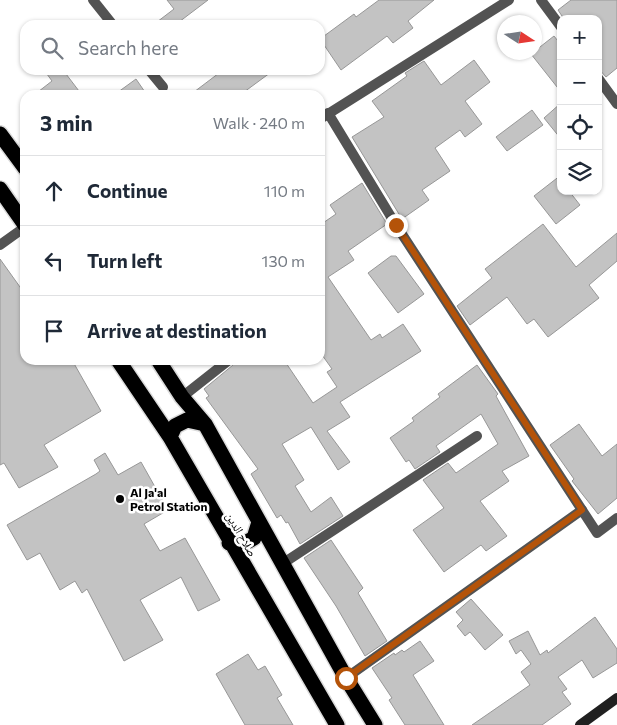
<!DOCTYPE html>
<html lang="en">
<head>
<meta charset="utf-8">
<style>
	body { margin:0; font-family:Commissioner,"Noto Naskh Arabic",sans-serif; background:#f6f6f7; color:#1f2937 }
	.controls { position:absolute; right:15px; top:15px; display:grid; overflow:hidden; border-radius:10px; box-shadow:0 1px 4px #0004 }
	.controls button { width:45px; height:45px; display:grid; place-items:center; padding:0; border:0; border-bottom:1px solid #e0e1e3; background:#fff; color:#1f2937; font:25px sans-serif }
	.compass { position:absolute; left:497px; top:15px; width:45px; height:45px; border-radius:50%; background:#fff; box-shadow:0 1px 4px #0004; rotate:102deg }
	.stop { position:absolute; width:15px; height:15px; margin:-11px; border:4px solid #b45309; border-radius:50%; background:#fff }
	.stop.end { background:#b45309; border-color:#fff; box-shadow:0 1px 5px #0008 }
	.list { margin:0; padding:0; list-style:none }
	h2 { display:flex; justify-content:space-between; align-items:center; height:65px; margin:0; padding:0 20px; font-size:21px }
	h2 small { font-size:16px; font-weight:400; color:#747a83 }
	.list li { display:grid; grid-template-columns:32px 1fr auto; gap:15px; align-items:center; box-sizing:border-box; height:70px; padding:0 20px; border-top:1px solid #e0e1e3 }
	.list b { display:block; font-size:19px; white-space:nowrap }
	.list em { font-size:16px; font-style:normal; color:#747a83 }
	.icon { flex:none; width:28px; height:28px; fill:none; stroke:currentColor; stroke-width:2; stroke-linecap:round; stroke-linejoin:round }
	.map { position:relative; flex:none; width:617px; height:725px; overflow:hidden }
	.search { position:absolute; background:#fff; box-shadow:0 1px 4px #0004; left:20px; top:20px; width:305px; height:55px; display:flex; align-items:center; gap:12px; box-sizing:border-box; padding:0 18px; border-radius:15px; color:#747a83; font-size:19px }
	.panel { position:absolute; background:#fff; box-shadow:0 1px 4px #0004; left:20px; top:90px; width:305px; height:275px; border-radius:15px }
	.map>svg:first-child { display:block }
	.building { fill:#c3c3c3; stroke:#979797 }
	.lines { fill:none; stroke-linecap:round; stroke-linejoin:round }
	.highway-casing { stroke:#dbdbdb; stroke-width:18 }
	.lane { stroke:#535353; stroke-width:10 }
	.street { stroke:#535353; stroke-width:10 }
	.secondary { stroke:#202020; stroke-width:10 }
	.highway { stroke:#000; stroke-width:15 }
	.route { stroke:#b45309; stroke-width:6 }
	.poi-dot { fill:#000; stroke:#fff; stroke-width:2 }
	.labels { text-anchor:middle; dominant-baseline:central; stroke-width:5; stroke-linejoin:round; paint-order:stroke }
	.poi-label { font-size:12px; font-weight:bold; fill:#000; stroke:#fff; text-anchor:start }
	.street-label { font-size:12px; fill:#000; stroke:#fff }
</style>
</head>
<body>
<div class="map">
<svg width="617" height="725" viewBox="0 0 617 725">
	<rect width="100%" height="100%" fill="#fff"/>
	<path class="building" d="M167,0H208L175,25H153L174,9Z
		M379,0H434L408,21L413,28L393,43L387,36L341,70L320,39L354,14L356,17Z
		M571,0H617V68L606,77L598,68V19H564L558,10Z
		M554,36L561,45V92L531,54Z
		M474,60L490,82L465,101L482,124L465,137L460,130L435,148L450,171L422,190L429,200L402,219L352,137L384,117L372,101L407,76L405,73L424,61L441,85Z
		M44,70H63L82,95H34L52,81Z
		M223,70H274L240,95H190Z
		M136,79L147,95H114Z
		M561,103V139L544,118Z
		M532,110L543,125L507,151L496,137Z
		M561,175V191H569L580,205L556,224L534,196Z
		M362,183L387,224L348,251L354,260L328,277L371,340L380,334L382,338L403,324L421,351L340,402L350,417L327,431L350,462L338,470L311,427L282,444L304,480L295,486L311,512L331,497L343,516L300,544L288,522L286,523L281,515L277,518L251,474L258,469L206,398L209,396L204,389L233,365L236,360H284L313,403L337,387L327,372L332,369L320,352V225L336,214L330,205Z
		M543,224L576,267L617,233V261L589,285L599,298L548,337L534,319L527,324L507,297L470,325L457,306L492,278L485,269Z
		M391,256H396L424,294L398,313L368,273Z
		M0,259L25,294V360H72L101,411L44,445L58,467L19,488L4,463L0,465Z
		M477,365L498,394L496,396L529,456L502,471L509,481L480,501L507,536L486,551L481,545L444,572L413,530L444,508L423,480L448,463L456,473L498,444L481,414L436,446L440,452L415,469L409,460L406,462L390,438L414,421L412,418L440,397L438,394Z
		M579,424L602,456L617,444V498L598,514L572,481L574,479L550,445Z
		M105,453L118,475L141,462L168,510L144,524L160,551L185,538L220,600L198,611L181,577L140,600L163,640L124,661L87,589L82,593L75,581L60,590L40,553L27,560L7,525L96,474L100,471L94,460Z
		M331,540L363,588L358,593L387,641L365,656L336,606L304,558Z
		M471,599L503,635L485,650L470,632L465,636L457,626L463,620L456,612Z
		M595,617L617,649V663L593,678L582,660L558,677L567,689L562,692L571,704L542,725H472L530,685L521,672L531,664L521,650L516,654L509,641L528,631L540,655L547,650L548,653Z
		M420,641L434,661L413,675L444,725H405L389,700L392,698L372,668L394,653L395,655L402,650L404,652Z
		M248,654L258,670L265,666L282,695L277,698L293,725H245L216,674Z"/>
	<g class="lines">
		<defs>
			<path id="highway" d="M0,134L25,168
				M0,189L25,225
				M118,360L170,437L337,725
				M158,360L182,397L205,424L346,678L375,725
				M170,437L175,426L187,420L205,424
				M229,543H245L254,538L259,522"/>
		</defs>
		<use href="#highway" class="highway-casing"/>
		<path class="lane" d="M328,113L396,225L582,510
			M182,397L229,360
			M282,564L477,436"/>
		<path class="street" d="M93,0L113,25
			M541,0L561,27
			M149,70L163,87
			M598,78L617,104
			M320,119L509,0
			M0,245L25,227
			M346,678L582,510L597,533L617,518"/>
		<path class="secondary" d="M580,725L617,698"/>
		<use href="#highway" class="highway"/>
	</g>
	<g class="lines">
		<path class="route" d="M346,678L582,510L396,225"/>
	</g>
	<circle class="poi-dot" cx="120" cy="499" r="5"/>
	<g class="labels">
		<g class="poi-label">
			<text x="130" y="492">Al Ja'al<tspan x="130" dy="14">Petrol Station</tspan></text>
		</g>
		<g class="street-label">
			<text transform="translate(242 534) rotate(60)">صلاح الدين</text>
		</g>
	</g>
</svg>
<div class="controls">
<button>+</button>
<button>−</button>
<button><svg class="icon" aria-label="locate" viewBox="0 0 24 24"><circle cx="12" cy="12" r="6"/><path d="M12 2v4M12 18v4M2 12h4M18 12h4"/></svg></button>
<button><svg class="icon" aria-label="layers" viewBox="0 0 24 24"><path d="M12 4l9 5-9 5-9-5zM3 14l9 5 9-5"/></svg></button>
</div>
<svg class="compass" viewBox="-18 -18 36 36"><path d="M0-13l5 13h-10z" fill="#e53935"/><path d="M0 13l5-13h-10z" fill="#747a83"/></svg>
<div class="stop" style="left:346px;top:678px"></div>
<div class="stop end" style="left:396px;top:225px"></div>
<div class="search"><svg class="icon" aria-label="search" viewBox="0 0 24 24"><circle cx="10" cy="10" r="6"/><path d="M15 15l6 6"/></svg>Search here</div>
<section class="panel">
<h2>3 min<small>Walk · 240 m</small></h2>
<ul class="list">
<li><svg class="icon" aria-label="ahead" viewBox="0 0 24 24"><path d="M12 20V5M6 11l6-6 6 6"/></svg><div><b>Continue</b></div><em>110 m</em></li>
<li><svg class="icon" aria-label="left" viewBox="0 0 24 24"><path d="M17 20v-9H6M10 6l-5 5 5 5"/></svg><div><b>Turn left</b></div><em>130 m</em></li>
<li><svg class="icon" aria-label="arrive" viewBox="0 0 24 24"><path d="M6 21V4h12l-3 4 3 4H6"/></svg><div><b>Arrive at destination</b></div></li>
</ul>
</section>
</div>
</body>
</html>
